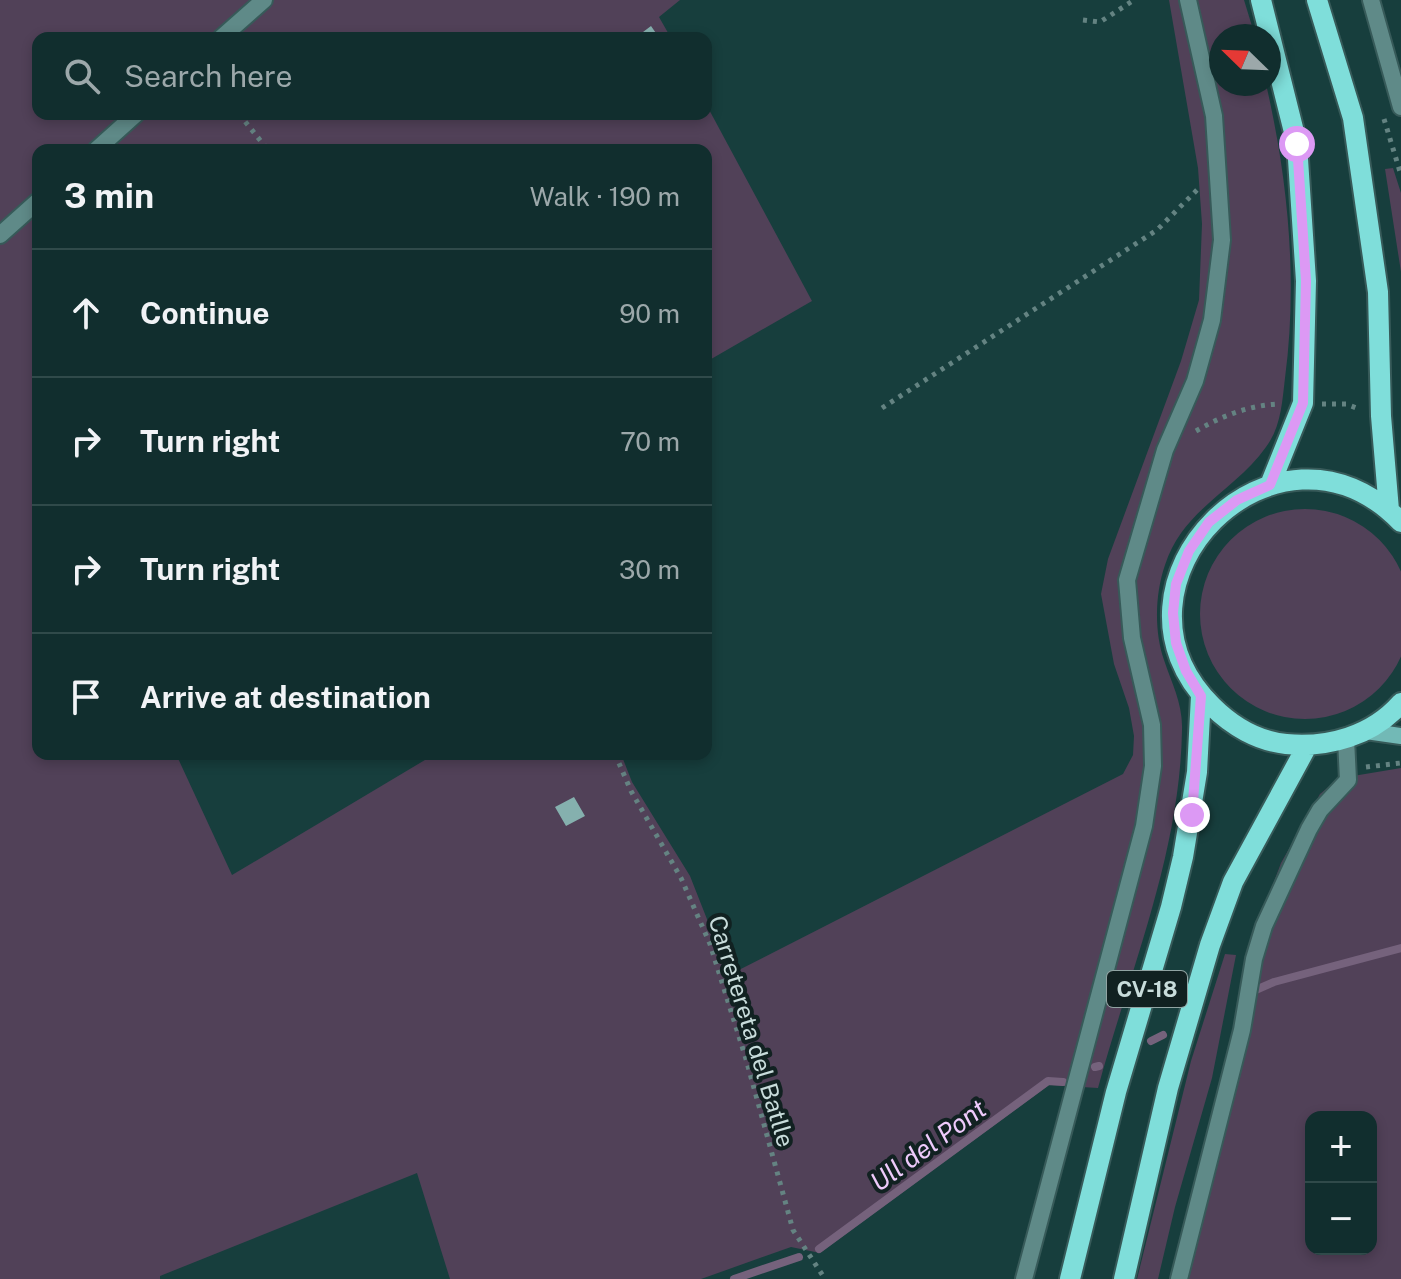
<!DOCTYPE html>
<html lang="en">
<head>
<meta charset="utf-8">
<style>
	body { margin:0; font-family:"Public Sans",sans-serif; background:#1e3a3a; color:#f1f3f6 }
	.controls { position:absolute; right:24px; bottom:24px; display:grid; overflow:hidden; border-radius:16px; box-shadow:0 4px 12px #0003 }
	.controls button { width:72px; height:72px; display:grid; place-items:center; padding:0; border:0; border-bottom:2px solid #304a4a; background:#112e2e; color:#f1f3f6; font:40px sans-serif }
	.compass { position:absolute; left:1209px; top:24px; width:72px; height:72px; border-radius:50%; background:#112e2e; box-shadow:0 4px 12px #0003; rotate:293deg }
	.stop { position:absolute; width:24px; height:24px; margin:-18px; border:6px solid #dc99f4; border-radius:50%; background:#fff }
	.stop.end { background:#dc99f4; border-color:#fff; box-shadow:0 2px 8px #0008 }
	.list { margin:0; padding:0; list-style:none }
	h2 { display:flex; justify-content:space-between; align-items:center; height:104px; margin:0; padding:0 32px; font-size:34px }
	h2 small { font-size:26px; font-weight:400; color:#9ca8aa }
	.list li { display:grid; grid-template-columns:52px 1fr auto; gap:24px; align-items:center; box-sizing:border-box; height:128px; padding:0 32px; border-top:2px solid #304a4a }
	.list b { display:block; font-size:30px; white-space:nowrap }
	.list em { font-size:26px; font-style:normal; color:#9ca8aa }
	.icon { flex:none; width:44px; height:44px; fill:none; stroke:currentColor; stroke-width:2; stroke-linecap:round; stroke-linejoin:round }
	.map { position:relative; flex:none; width:1401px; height:1279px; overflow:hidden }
	.search { position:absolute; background:#112e2e; box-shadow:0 4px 12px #0003; left:32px; top:32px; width:680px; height:88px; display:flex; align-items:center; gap:20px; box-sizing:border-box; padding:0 28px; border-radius:16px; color:#9ca8aa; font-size:30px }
	.panel { position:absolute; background:#112e2e; box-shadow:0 4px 12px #0003; left:32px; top:144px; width:680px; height:616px; border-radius:16px }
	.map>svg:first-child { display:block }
	.green { fill:#514158; fill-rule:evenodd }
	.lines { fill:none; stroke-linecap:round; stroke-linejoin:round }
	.stream { stroke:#75627c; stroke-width:8 }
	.building { fill:#85b0ae }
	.lane-casing { stroke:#375a59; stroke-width:20 }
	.street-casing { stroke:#375a59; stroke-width:20 }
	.secondary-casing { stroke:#375a59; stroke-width:20 }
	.primary-casing { stroke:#375a59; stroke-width:24 }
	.path { stroke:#648382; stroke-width:5; stroke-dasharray:4 6; stroke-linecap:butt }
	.lane { stroke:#5f8a88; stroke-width:16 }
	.street { stroke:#5f8a88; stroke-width:16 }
	.secondary { stroke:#72b9b6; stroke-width:16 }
	.primary { stroke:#7fdeda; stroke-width:20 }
	.route { stroke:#dc99f4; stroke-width:10 }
	.labels { text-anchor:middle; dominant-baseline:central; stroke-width:8; stroke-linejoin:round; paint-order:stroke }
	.shield { fill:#112121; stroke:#91a4a3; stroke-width:2 }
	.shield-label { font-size:22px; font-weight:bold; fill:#c8dcdb }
	.street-label { font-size:24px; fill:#c8dcdb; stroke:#112121 }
	.water-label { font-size:26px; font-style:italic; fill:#eecafb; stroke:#112121 }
</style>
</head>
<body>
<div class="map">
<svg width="1401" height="1279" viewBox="0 0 1401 1279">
	<rect width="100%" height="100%" fill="#173e3d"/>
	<path class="green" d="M0,0H680L659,17L671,38H38V114H706V104L812,301L706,362V150H38V754H176L232,875L435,754H621L632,782L690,876L729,975L1123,774L1133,755L1134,736L1129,708L1114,664L1101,594L1108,559L1181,361L1199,300L1202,224L1198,168L1169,0H1244L1255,36H1221V84H1266C1288,179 1298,281 1285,378C1282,403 1281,427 1266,447C1235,491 1183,509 1165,565C1155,594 1154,631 1164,660C1172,684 1183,704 1182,730C1180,854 1130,970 1098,1088L1049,1085L820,1253L791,1247L701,1279H450L417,1173L160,1276V1279H0Z
		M1393,168L1401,193V272L1385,169Z
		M1200 614a105 105 0 1 1 210 0a105 105 0 1 1-210 0Z
		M1401,768V1279H1171L1229,1053L1249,948L1281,863L1320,794L1331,785L1347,777ZM1311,1117H1371V1249H1311Z
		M1225,954L1236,955L1212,1078L1175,1207L1158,1279H1137L1191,1061Z"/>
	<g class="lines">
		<path class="stream" d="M1251,992L1274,982L1401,948
			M1151,1041L1163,1035
			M1095,1067L1099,1066
			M819,1249L1048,1081L1063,1082
			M734,1279L799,1257"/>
	</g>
	<path class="building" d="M651,26L658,36L647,38L643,32Z
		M574,797L585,816L566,826L555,807Z"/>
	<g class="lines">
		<defs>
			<path id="lane" d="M1024,1279L1144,826L1153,766L1152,725L1132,638L1127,580L1165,450L1195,381L1212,320L1222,240L1214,116L1188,0
				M1179,1279L1242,1030L1254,959L1264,926L1309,829L1320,810L1348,780L1346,739"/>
			<path id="street" d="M1371,0L1401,107
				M221,38L264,0
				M96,150L136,114
				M0,235L38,201"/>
			<path id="secondary" d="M1366,731L1401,736"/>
			<path id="primary" d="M1261,0L1297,144L1306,281L1303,403L1270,485
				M1317,0L1353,118L1378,292L1381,416L1389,510
				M1401,522C1277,394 1089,584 1212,706C1232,726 1258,741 1286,744C1328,748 1372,736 1401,703
				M1070,1279L1116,1092L1171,907L1183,857L1197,772L1201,696
				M1124,1279L1168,1088L1210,945L1233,882L1307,746"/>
		</defs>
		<use href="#lane" class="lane-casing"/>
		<use href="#street" class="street-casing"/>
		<use href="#secondary" class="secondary-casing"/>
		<use href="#primary" class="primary-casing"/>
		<path class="path" d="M1083,20L1100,22L1134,0
			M239,114L268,150
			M1384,119L1401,175
			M1322,404H1346L1359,409
			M882,408L1157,230L1199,188
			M1196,431C1222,416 1249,405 1280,404
			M615,754L631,791L681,878L710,944L746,1059L793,1230L825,1279
			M1366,767L1401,763"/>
		<use href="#lane" class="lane"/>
		<use href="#street" class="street"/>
		<use href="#secondary" class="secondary"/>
		<use href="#primary" class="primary"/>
	</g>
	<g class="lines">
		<path class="route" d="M1192,815L1201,696L1186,671L1176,643L1173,613L1176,584L1189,551L1209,522L1237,500L1270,485L1303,403L1306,281L1297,144"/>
	</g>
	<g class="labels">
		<rect class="shield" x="1107" y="971" width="80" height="36" rx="6"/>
		<g class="shield-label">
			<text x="1147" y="989">CV-18</text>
		</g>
		<g class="street-label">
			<text transform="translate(752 1031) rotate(73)">Carretereta del Batlle</text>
		</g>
		<g class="water-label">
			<text transform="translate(928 1145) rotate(-36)">Ull del Pont</text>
		</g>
	</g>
</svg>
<div class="controls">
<button>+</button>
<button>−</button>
</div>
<svg class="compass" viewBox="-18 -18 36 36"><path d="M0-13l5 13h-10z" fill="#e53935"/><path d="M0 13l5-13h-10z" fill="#9ca8aa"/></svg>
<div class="stop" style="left:1297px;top:144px"></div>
<div class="stop end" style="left:1192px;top:815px"></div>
<div class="search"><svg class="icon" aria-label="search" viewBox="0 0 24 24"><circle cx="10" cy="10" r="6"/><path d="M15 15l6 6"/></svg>Search here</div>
<section class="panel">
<h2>3 min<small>Walk · 190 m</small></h2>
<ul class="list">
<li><svg class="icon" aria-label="ahead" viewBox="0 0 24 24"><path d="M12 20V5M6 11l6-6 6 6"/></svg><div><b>Continue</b></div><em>90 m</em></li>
<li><svg class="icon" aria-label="right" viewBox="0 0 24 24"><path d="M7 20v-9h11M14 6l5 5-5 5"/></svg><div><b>Turn right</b></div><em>70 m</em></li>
<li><svg class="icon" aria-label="right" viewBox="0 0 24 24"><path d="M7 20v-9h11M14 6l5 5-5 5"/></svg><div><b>Turn right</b></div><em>30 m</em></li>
<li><svg class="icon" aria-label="arrive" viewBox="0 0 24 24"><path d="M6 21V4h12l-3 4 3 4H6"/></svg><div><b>Arrive at destination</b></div></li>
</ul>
</section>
</div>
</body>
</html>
